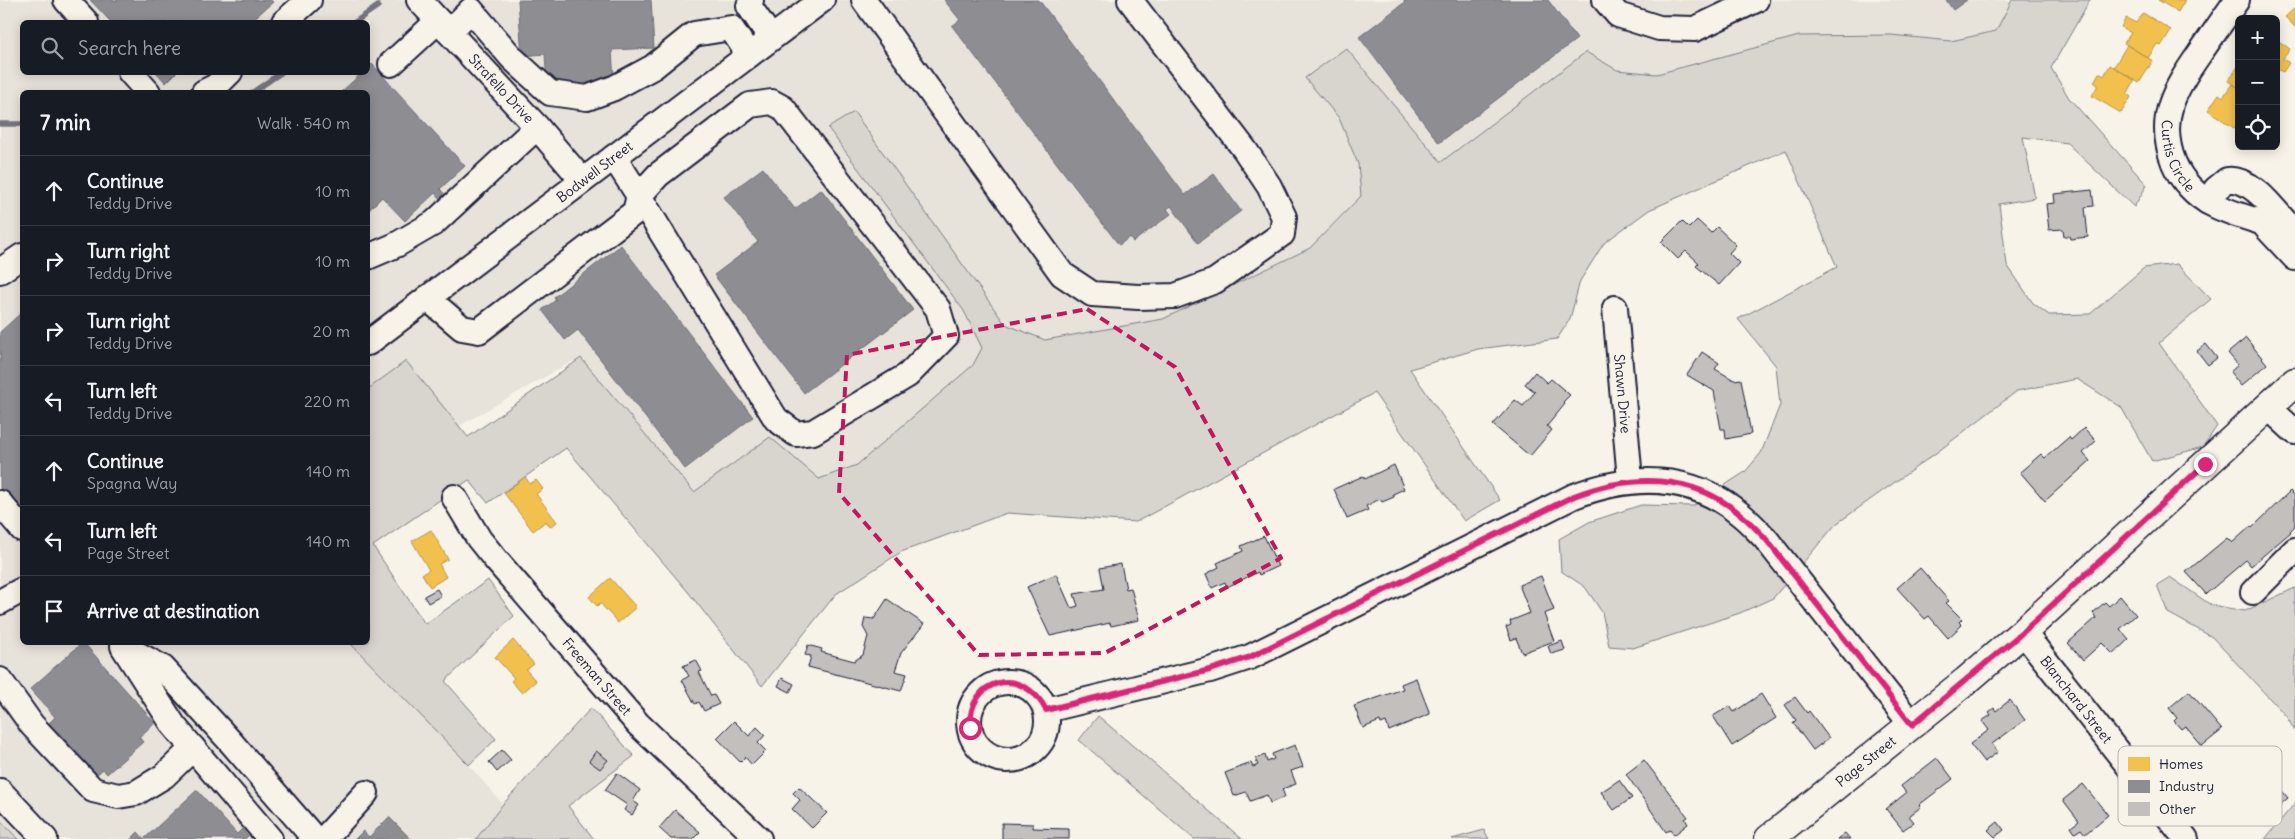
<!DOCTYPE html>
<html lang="en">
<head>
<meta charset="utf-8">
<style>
	body { margin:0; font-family:Delius,sans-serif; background:#20242c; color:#f1f3f6 }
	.controls { position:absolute; right:15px; top:15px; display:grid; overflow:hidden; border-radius:8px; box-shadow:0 2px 12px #0003 }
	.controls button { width:45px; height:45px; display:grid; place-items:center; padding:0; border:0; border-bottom:1px solid #363941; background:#171b24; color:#f1f3f6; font:25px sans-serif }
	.stop { position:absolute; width:15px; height:15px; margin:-11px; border:4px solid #db2777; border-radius:50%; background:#fff }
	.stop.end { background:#db2777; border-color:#fff; box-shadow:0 1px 5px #0008 }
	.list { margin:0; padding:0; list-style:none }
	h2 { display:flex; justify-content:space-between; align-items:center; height:65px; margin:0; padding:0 20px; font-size:21px }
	h2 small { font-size:16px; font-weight:400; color:#9ea1a6 }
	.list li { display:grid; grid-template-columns:32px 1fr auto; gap:15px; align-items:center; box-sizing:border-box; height:70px; padding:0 20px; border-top:1px solid #363941 }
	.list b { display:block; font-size:19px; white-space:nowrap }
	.list p { margin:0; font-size:16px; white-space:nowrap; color:#9ea1a6 }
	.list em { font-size:16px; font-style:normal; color:#9ea1a6 }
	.icon { flex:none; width:28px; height:28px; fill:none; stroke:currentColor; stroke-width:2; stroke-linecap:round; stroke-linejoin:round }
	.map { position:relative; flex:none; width:2295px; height:839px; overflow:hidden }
	.search { position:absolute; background:#171b24; box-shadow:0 2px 12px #0003; left:20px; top:20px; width:350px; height:55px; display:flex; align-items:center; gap:12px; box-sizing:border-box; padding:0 18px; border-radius:8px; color:#9ea1a6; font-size:19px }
	.panel { position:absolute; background:#171b24; box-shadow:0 2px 12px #0003; left:20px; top:90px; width:350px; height:555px; border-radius:8px }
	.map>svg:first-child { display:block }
	.built { fill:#e7e3db; fill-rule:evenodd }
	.green { fill:#d8d5cf; stroke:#7d7c85 }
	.homes { fill:#f2c14e; stroke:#b49148 }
	.industry { fill:#8d8d92; stroke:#6d6d78 }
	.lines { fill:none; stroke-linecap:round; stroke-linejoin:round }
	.stream { stroke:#76747f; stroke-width:5.5 }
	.building { fill:#c2bfbd; stroke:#22223b }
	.minor-casing { stroke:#22223b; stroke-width:28 }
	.major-casing { stroke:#22223b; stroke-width:31 }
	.minor { stroke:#f7f3e8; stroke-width:24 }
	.major { stroke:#f7f3e8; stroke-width:28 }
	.route { stroke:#db2777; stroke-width:6 }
	.marked { fill:none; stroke:#c2185b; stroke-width:4; stroke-dasharray:10 6; stroke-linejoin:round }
	.labels { text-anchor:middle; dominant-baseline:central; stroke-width:5; stroke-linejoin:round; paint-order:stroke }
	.street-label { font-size:14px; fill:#22223b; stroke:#f7f3e8 }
	.key { fill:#f7f3e8; stroke:#b7b4b4; stroke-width:1 }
	.key-label { font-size:14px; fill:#22223b }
</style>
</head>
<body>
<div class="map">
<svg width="2295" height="839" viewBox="0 0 2295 839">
	<rect width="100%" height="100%" fill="#f7f3e8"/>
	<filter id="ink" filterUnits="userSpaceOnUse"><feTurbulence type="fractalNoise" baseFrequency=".02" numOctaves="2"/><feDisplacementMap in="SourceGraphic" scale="10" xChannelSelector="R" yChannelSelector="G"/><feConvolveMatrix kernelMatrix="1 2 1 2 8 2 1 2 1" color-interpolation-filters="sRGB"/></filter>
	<g filter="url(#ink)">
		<path class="built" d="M0,0H2090L2047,73L1785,70L711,559L573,361L445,434L368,485V92H22V642L362,643L503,804L476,839H0ZM22,22H368V72H22Z"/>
		<path class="green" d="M2012,0H2090L2051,68L2069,98L2147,185L2134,207L2067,143L2023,137L2035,198L1999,204L2007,265L2033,303L2049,315L2090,314L2144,268L2177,264L2211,299L2159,343L2217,426L2203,447L2152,461L2121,407L2077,379L2017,391L1936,453L1836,524L1773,598L1740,613L1633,648L1609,646L1602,612L1585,587L1561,571L1559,539L1589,522L1641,505L1693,506L1745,472L1761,453L1780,405L1776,366L1738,319L1837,267L1786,150L1649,210L1604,243L1580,281L1570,319L1557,339L1478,349L1410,369L1500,500L1464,521L1374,393L1136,522L1007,513L901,552L836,594L762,686L689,593L566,448L488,503L469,480L373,546L425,624L488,580L514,616L445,681L496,739L469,765L350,643L368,642V389L406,361L468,437L581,358L694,492L770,437L819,479L857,465L973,365L982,348L964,311L828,128L854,112L1005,324L1045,340L1163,319L1310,248L1361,196L1358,164L1339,118L1305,78L1346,48L1441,162L1586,52L1617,70L1657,74L1799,36L1891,35L1951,41L1996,31Z
			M2170,577L2211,605L2245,611L2295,588V731L2286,716L2212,637L2168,613L2157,585Z
			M591,708L634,756L568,806L594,839H476L503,804Z
			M1098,716L1242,839H1194L1079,740Z
			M2295,803V839H2265Z
			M0,820L18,839H0Z
			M1484,830L1489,839H1452Z"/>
		<path class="homes" d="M2158,0H2185L2178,12Z
			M2295,8V27L2285,17Z
			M2143,13L2171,30L2161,46L2157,44L2148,58L2124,43L2131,33L2121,27L2126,18L2136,23Z
			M2276,39L2290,49L2283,59L2289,63L2283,72L2276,69Z
			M2127,45L2153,61L2139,83L2114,67Z
			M2110,65L2135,80L2127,94L2131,97L2121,113L2092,96L2098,85L2094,82L2099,73L2104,76Z
			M2239,65V88L2228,81Z
			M2232,84L2239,88V124L2234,128L2208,110L2219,94L2223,97Z
			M525,477L530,484L536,480L543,489L536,494L557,522L550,527L546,521L533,531L504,493Z
			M431,530L448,559L439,564L446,577L430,587L422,574L429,570L412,541Z
			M610,578L636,607L618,623L600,603L597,606L589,597Z
			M513,640L534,664L526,670L536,681L522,693L511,681L514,678L495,657Z"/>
		<path class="industry" d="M90,0H271L273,2L250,22H111Z
			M518,0H651L654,48L612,50L614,81L587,82V88L575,89L574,83L547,85L545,54L522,56Z
			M944,0H1039L1185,195L1214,174L1241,211L1198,243L1171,206L1167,209L1171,214L1133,242L1130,237L1119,245L952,26L960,20Z
			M1403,0H1548L1577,39L1439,143L1359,37L1405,2Z
			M1946,0H1967L1953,10Z
			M372,64L465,166L440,189L449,199L444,204L435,193L405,221L382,197L368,211V92H341L363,72H368V68Z
			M156,72H177L166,83Z
			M763,168L795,209L821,189L913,310L804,393L714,275L758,242L724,197Z
			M621,245L753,417L685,469L578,330L565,340L542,310L556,300L554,297Z
			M22,312V514L0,488V332Z
			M83,642L155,723L139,737L143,742L107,774L103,769L93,778L46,726L55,717L30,689Z
			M197,790L237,834L242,829L248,836L245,839H131L138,832L144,839Z
			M389,817L411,839H355L363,831L369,837Z"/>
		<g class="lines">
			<path class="stream" d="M355,22L378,6
				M253,92L282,72
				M0,124H22"/>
		</g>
		<path class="building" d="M2092,190L2094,206L2085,207L2088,237L2070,239L2069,236H2064L2063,229L2049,230L2046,204L2055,203L2054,194Z
			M1697,220L1711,233L1717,227L1736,245L1729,253L1739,263L1719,285L1696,266L1699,263L1686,251L1678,259L1661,242L1682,221L1689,228Z
			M2246,338L2267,364L2241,386L2230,372L2238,365L2228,353Z
			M2206,344L2217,358L2208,365L2197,351Z
			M1702,352L1719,363L1715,369L1734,380L1741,379L1751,434L1726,439L1725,429H1721L1714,391L1687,375Z
			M1535,372L1547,383L1551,379L1570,395L1563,402L1565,404L1547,426L1552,430L1530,456L1493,425L1515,400L1523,406L1535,392L1525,384Z
			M2084,428L2096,441L2083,453L2090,461L2045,501L2020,472L2041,454L2045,458L2069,437L2071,440Z
			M1394,465L1404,489L1393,494L1394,497L1382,502L1380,499L1366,506L1368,510L1347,519L1334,489L1363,476L1365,479Z
			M2290,491L2295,496V526L2290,531L2291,532L2251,566L2246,560L2206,594L2186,572L2227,538L2232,543L2251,526L2252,528Z
			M1264,536L1278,566L1259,575L1258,572L1227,587L1225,582L1212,588L1206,574L1219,567L1217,563L1243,551L1241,546Z
			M1121,564L1126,589L1131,588L1139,620L1111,626L1110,623L1050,636L1027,587L1056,574L1071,608L1078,606L1074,594L1104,589L1100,568Z
			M1920,568L1949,601L1946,603L1962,619L1959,622L1962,625L1948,638L1929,616L1925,619L1897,588Z
			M1541,576L1554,610L1544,614L1554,641L1522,653L1516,638L1511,640L1506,627L1511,625L1510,621L1530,613L1519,585Z
			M437,589L441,596L428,603L424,596Z
			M2120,596L2136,615L2120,629L2129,639L2113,654L2102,643L2083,660L2068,643L2096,618L2093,613L2105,602L2109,606Z
			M887,599L924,624L901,653L895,671L907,674L901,691L808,667L811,656L805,655L808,645L822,649L821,652L854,661L863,655L868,636L863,627L865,618L874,619Z
			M1562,641L1565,650L1551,654L1548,646Z
			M696,660L702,671L699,672L711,696L714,695L719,704L704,711L699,702L695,704L682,680L689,676L683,666Z
			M782,678L794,684L790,692L778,686Z
			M1416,678L1430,714L1389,731L1386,722L1381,724L1380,721L1363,728L1354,706L1403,689L1401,684Z
			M2189,691L2222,730L2202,746L2185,726L2181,729L2174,721L2177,718L2169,708Z
			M1761,694L1776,718L1732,746L1713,716L1730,706L1734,712Z
			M1795,697L1807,713L1809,711L1829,738L1813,750L1793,723L1796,720L1785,705Z
			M2010,700L2025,720L1992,744L1998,752L1984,762L1970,744L1989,730L1982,721L1991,715L1989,712L1994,708L1996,711Z
			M734,721L749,736L757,727L765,735L758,743L766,751L752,765L745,757L740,762L717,738Z
			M1295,745L1303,767L1291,771L1296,784L1282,789L1285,797L1270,803L1267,795L1250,801L1246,792L1234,796L1225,773L1251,763L1253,767L1258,765L1255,759L1265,755L1267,762L1274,759L1272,754Z
			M502,750L511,760L497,772L489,762Z
			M596,751L608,760L600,769L589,761Z
			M1937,758L1953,779L1919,805L1921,807L1909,816L1914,822L1903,830L1886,809L1906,793L1901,786Z
			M2268,758L2278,769L2270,776L2288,798L2268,815L2257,801L2251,805L2241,793L2246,789L2239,781Z
			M1644,760L1688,817L1685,819L1688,824L1674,835L1670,830L1666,832L1626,774Z
			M617,773L640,790L633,801L639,805L632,815L624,810L627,805L605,790Z
			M1619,780L1632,798L1614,810L1601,792Z
			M2083,784L2108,815L2085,834L2081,829L2075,833L2071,827L2079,821L2063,800Z
			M799,787L827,813L812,828L792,809L800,800L793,793Z
			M675,810L700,832L693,839H671L659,828Z
			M1998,822L2004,830L1995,837L1988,830Z
			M1002,823L1033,824V828L1069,829V839H1002Z
			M1845,833L1850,839H1837Z"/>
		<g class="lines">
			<defs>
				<g id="minor">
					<path d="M66,0L86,22"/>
					<path id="s1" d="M419,0L537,127L582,180"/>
					<path d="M751,0L749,6L771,38"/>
					<path d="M864,0L1062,274L1092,294L1138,297L1175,296L1215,281L1282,234L1284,217L1269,186L1245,150L1130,0"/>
					<path d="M1605,0L1618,15L1659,28L1695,29L1756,0"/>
					<path id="s2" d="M2237,0C2224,18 2212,36 2200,53C2175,89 2156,118 2174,163C2181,180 2196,196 2212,204C2239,218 2269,222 2295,235"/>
					<path d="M284,22L309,0"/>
					<path d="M449,32L471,10L512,58L550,93L587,98L614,88L653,67L694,34L731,28L749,55"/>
					<path d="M391,64L438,21"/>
					<path d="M130,72L148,92"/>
					<path d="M204,92L216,86L230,72"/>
					<path d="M772,102L783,108L938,309L946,336L908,375L813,432L796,434L776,419L639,196L658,175L750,105Z"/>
					<path d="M2208,202L2216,189L2227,180C2253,176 2278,215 2294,232"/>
					<path d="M2266,227L2295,258"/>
					<path d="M368,257L396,245L434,223L537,127"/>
					<path d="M0,271L22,256"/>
					<path d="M427,298L462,328L479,331L635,212L639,196L614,157"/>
					<path id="s3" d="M1615,308L1630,480"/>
					<path id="s4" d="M368,343L822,0"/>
					<path d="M2268,407L2295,432"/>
					<path id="s5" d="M454,497L479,539L496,560L638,724L759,839"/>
					<path d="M0,503L22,529"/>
					<path d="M2253,592L2295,550"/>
					<path d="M0,602L22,590"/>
					<path id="s6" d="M2023,632L2186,839"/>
					<path d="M123,646L163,668L229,740L315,839"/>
					<path d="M124,648L174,726L270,839"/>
					<path d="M0,680L32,725L93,790L118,796L136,793L164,776L193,748"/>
					<circle cx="1008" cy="721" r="39"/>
					<path d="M1046,710L1210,670L1250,657L1574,496C1632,474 1691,473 1740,514C1749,521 1757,530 1765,538L1912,725"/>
					<path d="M0,791L45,839"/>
					<path d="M324,839L366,793"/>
				</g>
				<g id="major">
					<path id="s7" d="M1769,839L1966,681L2023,632L2295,382"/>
				</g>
			</defs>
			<use href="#minor" class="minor-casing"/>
			<use href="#major" class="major-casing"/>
			<use href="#minor" class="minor"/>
			<use href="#major" class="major"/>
		</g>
	</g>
	<g class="lines" filter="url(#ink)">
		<path class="route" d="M970,728C968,677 1023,665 1046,710L1210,670L1250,657L1574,496C1631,474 1691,473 1740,514C1749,521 1757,530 1765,538L1912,725L2023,632L2205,464"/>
	</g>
	<path class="marked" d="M1087,309L1175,367L1281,558L1105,653L979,655L839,493L847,355Z"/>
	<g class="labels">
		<g class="street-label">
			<text stroke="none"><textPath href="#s1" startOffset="121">Strafello Drive</textPath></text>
			<text stroke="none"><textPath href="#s2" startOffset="178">Curtis Circle</textPath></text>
			<text stroke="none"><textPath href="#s4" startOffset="284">Bodwell Street</textPath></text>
			<text stroke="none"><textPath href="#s3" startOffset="86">Shawn Drive</textPath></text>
			<text stroke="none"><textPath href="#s5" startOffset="230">Freeman Street</textPath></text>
			<text stroke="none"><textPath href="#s6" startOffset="86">Blanchard Street</textPath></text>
			<text stroke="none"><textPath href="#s7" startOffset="124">Page Street</textPath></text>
		</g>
	</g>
	<rect x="2118" y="746" width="164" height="80" rx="8" class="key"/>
	<rect x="2128" y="757" width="22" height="14" fill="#f2c14e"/>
	<rect x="2128" y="780" width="22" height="13" fill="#8d8d92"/>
	<rect x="2128" y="802" width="22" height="14" fill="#c2bfbd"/>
	<g class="key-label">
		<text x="2159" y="769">Homes</text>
		<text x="2159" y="791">Industry</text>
		<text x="2159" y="814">Other</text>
	</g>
</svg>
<div class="controls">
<button>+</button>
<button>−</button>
<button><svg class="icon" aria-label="locate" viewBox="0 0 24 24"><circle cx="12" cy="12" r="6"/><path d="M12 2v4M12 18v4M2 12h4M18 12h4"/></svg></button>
</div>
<div class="stop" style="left:970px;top:728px"></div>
<div class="stop end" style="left:2205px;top:464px"></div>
<div class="search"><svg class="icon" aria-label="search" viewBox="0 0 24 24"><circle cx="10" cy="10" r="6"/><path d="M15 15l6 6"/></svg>Search here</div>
<section class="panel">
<h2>7 min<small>Walk · 540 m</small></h2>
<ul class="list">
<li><svg class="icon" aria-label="ahead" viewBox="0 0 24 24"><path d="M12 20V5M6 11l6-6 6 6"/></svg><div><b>Continue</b><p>Teddy Drive</p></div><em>10 m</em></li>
<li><svg class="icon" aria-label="right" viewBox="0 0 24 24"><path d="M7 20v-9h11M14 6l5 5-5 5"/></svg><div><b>Turn right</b><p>Teddy Drive</p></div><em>10 m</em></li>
<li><svg class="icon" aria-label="right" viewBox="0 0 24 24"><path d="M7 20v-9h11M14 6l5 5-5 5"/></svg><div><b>Turn right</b><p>Teddy Drive</p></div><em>20 m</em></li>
<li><svg class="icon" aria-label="left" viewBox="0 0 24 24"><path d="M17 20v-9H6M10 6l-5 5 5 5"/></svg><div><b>Turn left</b><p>Teddy Drive</p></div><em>220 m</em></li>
<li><svg class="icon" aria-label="ahead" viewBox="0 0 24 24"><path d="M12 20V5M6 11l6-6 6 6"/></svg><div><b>Continue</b><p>Spagna Way</p></div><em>140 m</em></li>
<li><svg class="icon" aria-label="left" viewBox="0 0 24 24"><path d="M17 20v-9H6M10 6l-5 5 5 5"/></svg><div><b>Turn left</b><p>Page Street</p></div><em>140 m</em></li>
<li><svg class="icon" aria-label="arrive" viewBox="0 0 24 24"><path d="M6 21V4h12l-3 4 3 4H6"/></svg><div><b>Arrive at destination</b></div></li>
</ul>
</section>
</div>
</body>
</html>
